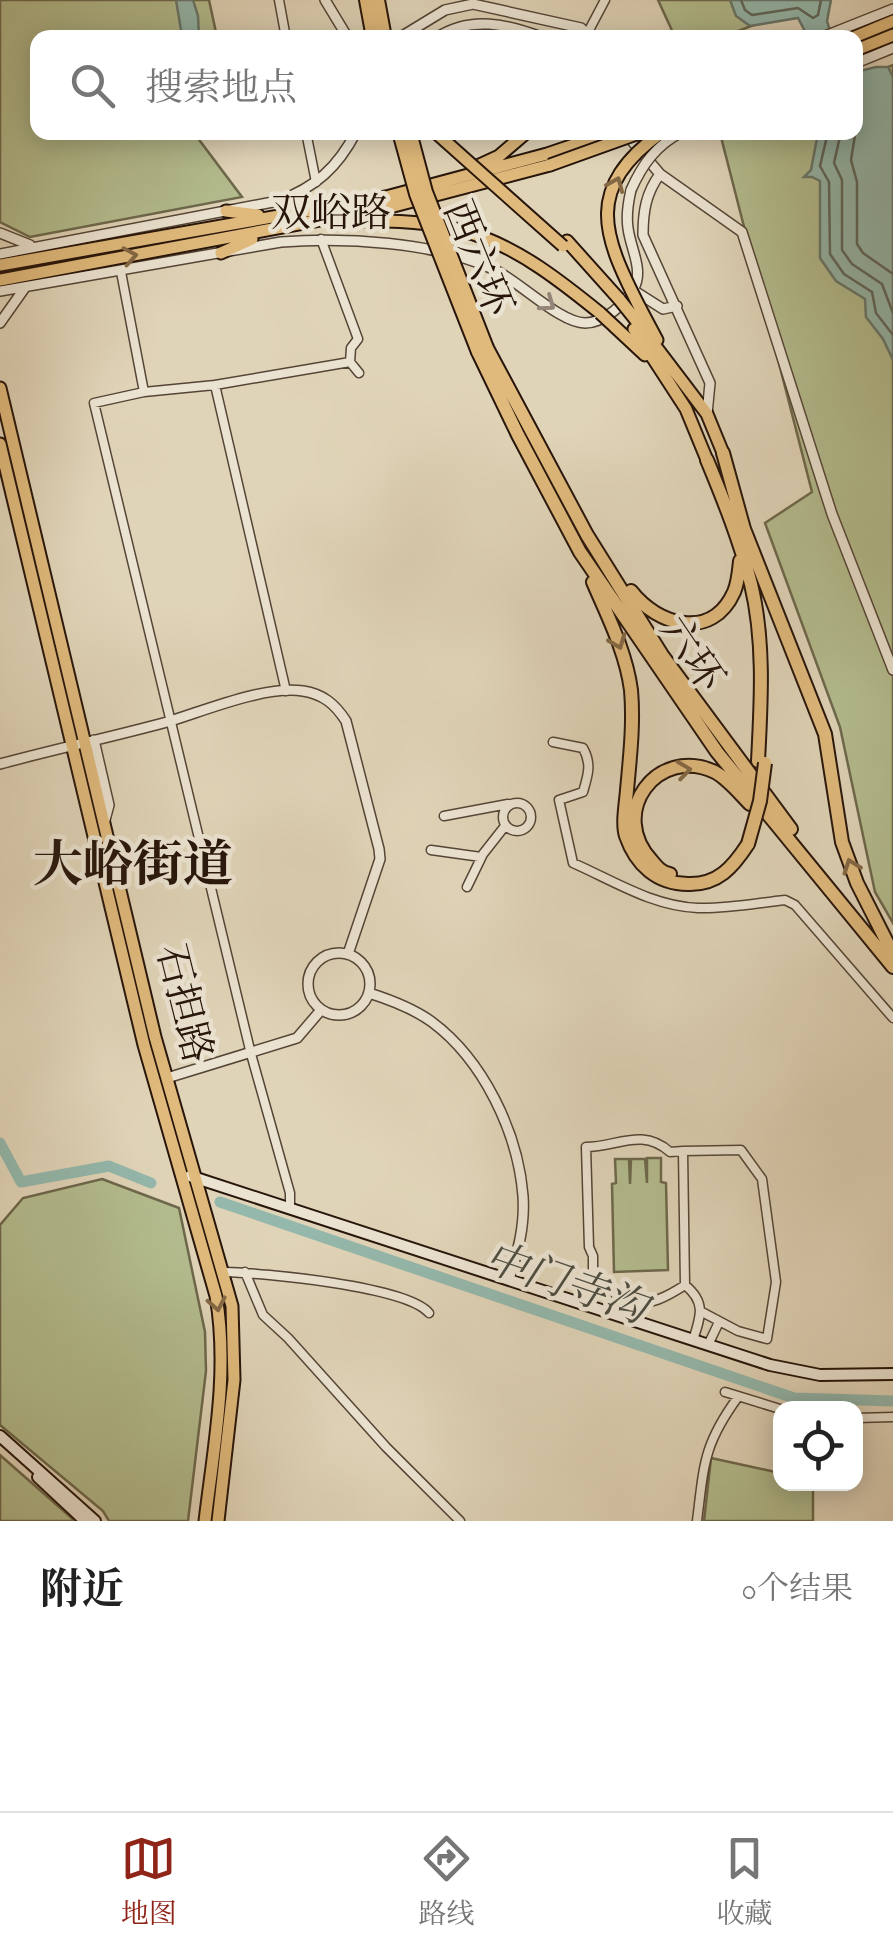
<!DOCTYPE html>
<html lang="zh">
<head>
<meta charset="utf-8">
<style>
	body { margin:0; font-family:"IM FELL English","Noto Serif SC",serif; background:#f6f6f6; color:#222 }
	.controls { position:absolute; right:30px; bottom:30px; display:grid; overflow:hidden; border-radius:20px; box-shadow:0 5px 25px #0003 }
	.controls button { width:90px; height:90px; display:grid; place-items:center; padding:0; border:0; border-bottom:2px solid #e0e0e0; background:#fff; color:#222; font:50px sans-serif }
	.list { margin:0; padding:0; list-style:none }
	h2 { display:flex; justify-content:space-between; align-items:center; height:130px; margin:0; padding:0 40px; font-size:42px }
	h2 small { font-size:32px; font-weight:400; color:#767676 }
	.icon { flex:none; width:55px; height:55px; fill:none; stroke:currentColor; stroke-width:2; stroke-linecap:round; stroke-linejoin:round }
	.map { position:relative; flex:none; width:893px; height:1521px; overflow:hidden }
	.search { position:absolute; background:#fff; box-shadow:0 5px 25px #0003; left:30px; right:30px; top:30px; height:110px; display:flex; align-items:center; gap:25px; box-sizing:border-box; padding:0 35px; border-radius:20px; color:#767676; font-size:38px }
	.sheet { height:290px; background:#fff }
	nav { display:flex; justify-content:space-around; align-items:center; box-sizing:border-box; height:140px; border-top:2px solid #e0e0e0; background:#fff; font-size:28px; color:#767676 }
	nav a { display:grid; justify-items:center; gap:5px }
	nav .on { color:#8f2418 }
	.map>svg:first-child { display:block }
	.green { fill:#b3bc8e; stroke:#6d684c; stroke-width:2.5 }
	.water { fill:#94b8ac; stroke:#68776c; stroke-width:2.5 }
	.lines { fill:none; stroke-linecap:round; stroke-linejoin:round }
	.shore { stroke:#5e665c; stroke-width:2.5 }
	.river { stroke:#94b8ac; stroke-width:11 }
	.minor-casing { stroke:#554536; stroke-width:11 }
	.tertiary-casing { stroke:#554536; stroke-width:12 }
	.secondary-casing { stroke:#27150b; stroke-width:14 }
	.primary-casing { stroke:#27150b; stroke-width:15 }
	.trunk-casing { stroke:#27150b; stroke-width:15 }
	.motorway-casing { stroke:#27150b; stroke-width:16 }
	.minor { stroke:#ebe3d1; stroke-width:8 }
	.tertiary { stroke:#ebe3d1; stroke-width:9 }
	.secondary { stroke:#ebe3d1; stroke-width:10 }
	.primary { stroke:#e0ba7c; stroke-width:11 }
	.trunk { stroke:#e0ba7c; stroke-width:11 }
	.motorway { stroke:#e0ba7c; stroke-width:12 }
	.tertiary-bridge-casing { stroke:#554536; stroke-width:12; stroke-linecap:butt }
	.trunk-bridge-casing { stroke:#27150b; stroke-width:15; stroke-linecap:butt }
	.motorway-bridge-casing { stroke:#27150b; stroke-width:16; stroke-linecap:butt }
	.tertiary-bridge { stroke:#ebe3d1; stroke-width:9 }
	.trunk-bridge { stroke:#e0ba7c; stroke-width:11 }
	.motorway-bridge { stroke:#e0ba7c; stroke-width:12 }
	.oneway { stroke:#846844 }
	.oneway2 { stroke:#938678 }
	.labels { text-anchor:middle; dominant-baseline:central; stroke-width:9; stroke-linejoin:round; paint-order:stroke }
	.street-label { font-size:40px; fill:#27150b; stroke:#ebe3d1 }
	.water-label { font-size:42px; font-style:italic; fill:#4d4e43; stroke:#ebe3d1 }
	.district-label { font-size:50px; font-weight:bold; fill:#27150b; stroke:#ebe3d1 }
</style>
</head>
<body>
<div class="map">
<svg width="893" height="1521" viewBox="0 0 893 1521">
	<rect width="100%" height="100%" fill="#e0d4b8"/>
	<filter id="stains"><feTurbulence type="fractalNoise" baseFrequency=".002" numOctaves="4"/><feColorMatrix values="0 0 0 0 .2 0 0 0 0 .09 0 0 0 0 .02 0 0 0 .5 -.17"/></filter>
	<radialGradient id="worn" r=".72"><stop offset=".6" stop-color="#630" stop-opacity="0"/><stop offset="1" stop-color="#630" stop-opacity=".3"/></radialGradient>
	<path class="green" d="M0,0H209L217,37L38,38V132L194,133L242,197L30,237L0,222Z
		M658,0H819L720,38L675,37Z
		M893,65V923L875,892L840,727L765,523L812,492L720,133L856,132V79Z
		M647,1158H661V1182L666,1183L668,1270L614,1272L612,1184L616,1183L615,1159H629L630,1184L631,1159H645L647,1183Z
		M102,1179L179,1208L205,1332L206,1371L188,1521H109L103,1511L0,1425V1225L23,1198Z
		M0,1455L75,1521H0Z
		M711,1458L780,1473V1484H813V1521H704Z"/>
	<path class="water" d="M176,0H193L198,16L199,37H178L181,30Z
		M730,0H831L827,21L832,37H808L798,18L750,26L736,16Z
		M876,67H888L893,77V360L883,339L866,317L865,299L836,281L820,258V181L812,177H804L811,170L818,133L856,132V72Z"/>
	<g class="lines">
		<path class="shore" d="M741,0L745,10L752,15L798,8L813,18L818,15L821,0
			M856,129L851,160L857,182V244L863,253L893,274
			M828,132L820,166L829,182L830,254L844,274L872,292L876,313L893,335
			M841,132L834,163L842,180V250L852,264L882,284L893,313"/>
		<path class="river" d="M0,1143L21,1182L109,1166L151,1183
			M220,1202L794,1398L893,1401"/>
		<defs>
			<path id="minor" d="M279,0L286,38
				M587,34L605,0
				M306,132L316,182
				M321,239L358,339L351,348L350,362L359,373
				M121,272L144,392L215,385L286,691
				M215,385L350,362
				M144,392L94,403L251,1054L290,1193V1208
				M553,742L583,748C592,764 588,775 583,792L559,800L573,863C614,881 652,906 698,908C727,909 757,903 785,900L795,905L893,1018
				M503 817a14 14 0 1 1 28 0a14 14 0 1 1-28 0Z
				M444,816L508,804
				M431,850L481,857
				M467,887L483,854L505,826
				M683,1151L670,1152C642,1127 617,1147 586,1147L589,1247L593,1256V1275C627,1308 644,1312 685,1285
				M225,1272C263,1273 406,1286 429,1313
				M245,1272L263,1315L288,1338L386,1447L460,1521
				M693,1340C701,1316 706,1302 685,1285L683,1151L741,1150L762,1179L776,1282L767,1339L738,1331L702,1312
				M708,1345L719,1322
				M725,1392L780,1409
				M856,1418L893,1417
				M697,1521C704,1465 703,1445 738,1397"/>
			<path id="tertiary" d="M325,0L348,38
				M399,38L445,10L473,4L581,28L591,38
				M436,38C471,15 507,24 544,38
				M820,38L893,9
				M856,63L893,48
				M627,135L660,174L742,232L832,514L893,670
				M660,174C646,193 643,211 643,235L710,383L707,414
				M0,233L30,245
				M0,254L278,201C315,188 338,167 356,132
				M633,290L663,309L677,306
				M0,291L281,242C344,237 435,242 493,269C519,281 560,323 585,323C604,323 625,304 634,288C644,270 630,247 628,228C626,215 628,203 631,190
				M0,323L24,289
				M94,740L109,805L105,820
				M0,764C55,749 112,737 167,722C204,711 265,685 303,691C323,694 335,704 346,721L379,849L380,859L348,954
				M308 984a31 31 0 1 1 62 0a31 31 0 1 1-62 0Z
				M369,993C391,1000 413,1008 432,1022C483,1060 518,1132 523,1196C525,1225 518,1252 509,1279
				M167,1078L297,1038L321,1010"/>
			<path id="secondary" d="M190,1176L770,1365L820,1375L893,1374
				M0,1436L95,1521
				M38,1477L85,1521"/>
			<path id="primary" d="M0,388L155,1037L232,1306L234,1380L218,1521
				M0,444L144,1045L216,1296C229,1371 214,1446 205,1521"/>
			<path id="trunk" d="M852,38L893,21
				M856,50L893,35
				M473,168L499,156L527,132
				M226,211L258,215
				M350,221C469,218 510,240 600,313
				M567,241L619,299
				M221,253L252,239
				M0,265L386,197L547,154L612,132
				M0,280L390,207L550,165
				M640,308L657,340
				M631,314L707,414L723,453
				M615,327L645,355
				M634,329L686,409L707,460"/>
			<path id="motorway" d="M366,0L373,38
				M378,0L385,38
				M487,348L587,535L662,655L791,829
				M478,352L518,435L580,552L717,752L893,967
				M723,453L744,529L825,734L842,842L857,883L893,954
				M707,460C724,501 740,541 751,584C765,642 761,703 758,761
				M593,582C608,617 626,652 631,690C634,723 630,757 627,790C626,804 622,823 626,836C636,865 657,884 688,884C718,885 733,867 748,844
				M631,591C658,626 712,641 734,592C738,583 739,571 740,561
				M670,874C661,872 658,868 652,861C607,813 657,745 715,772C728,779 739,793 750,804"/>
		</defs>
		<use href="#minor" class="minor-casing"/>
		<use href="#tertiary" class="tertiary-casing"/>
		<use href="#secondary" class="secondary-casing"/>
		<use href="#primary" class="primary-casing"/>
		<use href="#trunk" class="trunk-casing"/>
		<use href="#motorway" class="motorway-casing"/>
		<use href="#minor" class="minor"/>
		<use href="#tertiary" class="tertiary"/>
		<use href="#secondary" class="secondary"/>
		<use href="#primary" class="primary"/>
		<use href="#trunk" class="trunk"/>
		<use href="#motorway" class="motorway"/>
		<defs>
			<path id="tertiary-bridge" d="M631,190C642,165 656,145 682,132"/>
			<path id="trunk-bridge" d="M435,132L563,246
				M550,165L642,132
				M619,299L631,314
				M640,308C602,234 584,188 662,132
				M600,313L615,327"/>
			<path id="motorway-bridge" d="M399,132L416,194L478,352
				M410,132L426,192L487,348
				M748,844L760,801L765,763"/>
		</defs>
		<use href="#tertiary-bridge" class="tertiary-bridge-casing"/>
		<use href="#trunk-bridge" class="trunk-bridge-casing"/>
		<use href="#motorway-bridge" class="motorway-bridge-casing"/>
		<use href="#tertiary-bridge" class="tertiary-bridge"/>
		<use href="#trunk-bridge" class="trunk-bridge"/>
		<use href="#motorway-bridge" class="motorway-bridge"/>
	</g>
	<defs><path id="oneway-chevron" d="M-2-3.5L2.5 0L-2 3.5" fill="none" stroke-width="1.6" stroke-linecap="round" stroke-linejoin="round" transform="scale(2.5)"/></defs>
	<g class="oneway">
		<use href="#oneway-chevron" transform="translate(616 184) rotate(-67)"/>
		<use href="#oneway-chevron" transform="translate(130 256) rotate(-10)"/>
		<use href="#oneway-chevron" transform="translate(618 642) rotate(69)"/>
		<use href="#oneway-chevron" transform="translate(684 770) rotate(-8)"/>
		<use href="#oneway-chevron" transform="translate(851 866) rotate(-110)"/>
		<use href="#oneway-chevron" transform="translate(217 1304) rotate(79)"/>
	</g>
	<use class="oneway2" href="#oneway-chevron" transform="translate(548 304) rotate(36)"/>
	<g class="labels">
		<g class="street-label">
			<text x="331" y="215">双峪路</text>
			<text transform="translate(476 259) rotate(68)">西六环</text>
			<text transform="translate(690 655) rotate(56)">六环</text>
			<text transform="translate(182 1004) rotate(76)">石担路</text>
		</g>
		<g class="water-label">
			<text transform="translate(565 1285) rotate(19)">中门寺沟</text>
		</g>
		<g class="district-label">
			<text x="133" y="867">大峪街道</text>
		</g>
	</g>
	<rect width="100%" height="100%" filter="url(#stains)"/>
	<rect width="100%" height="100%" fill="url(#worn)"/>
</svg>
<div class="controls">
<button><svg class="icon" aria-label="locate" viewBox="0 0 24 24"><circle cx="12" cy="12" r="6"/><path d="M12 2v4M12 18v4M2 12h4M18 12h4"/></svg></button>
</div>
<div class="search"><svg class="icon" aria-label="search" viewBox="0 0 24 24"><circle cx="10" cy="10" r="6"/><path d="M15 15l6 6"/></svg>搜索地点</div>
</div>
<section class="sheet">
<h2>附近<small>0个结果</small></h2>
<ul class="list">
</ul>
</section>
<nav>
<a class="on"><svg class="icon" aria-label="map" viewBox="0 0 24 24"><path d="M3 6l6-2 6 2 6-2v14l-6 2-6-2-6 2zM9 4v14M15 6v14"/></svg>地图</a>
<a><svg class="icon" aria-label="directions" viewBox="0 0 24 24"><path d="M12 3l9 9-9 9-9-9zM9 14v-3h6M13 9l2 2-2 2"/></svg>路线</a>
<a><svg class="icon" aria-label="saved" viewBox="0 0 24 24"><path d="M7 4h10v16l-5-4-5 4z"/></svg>收藏</a>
</nav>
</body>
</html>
